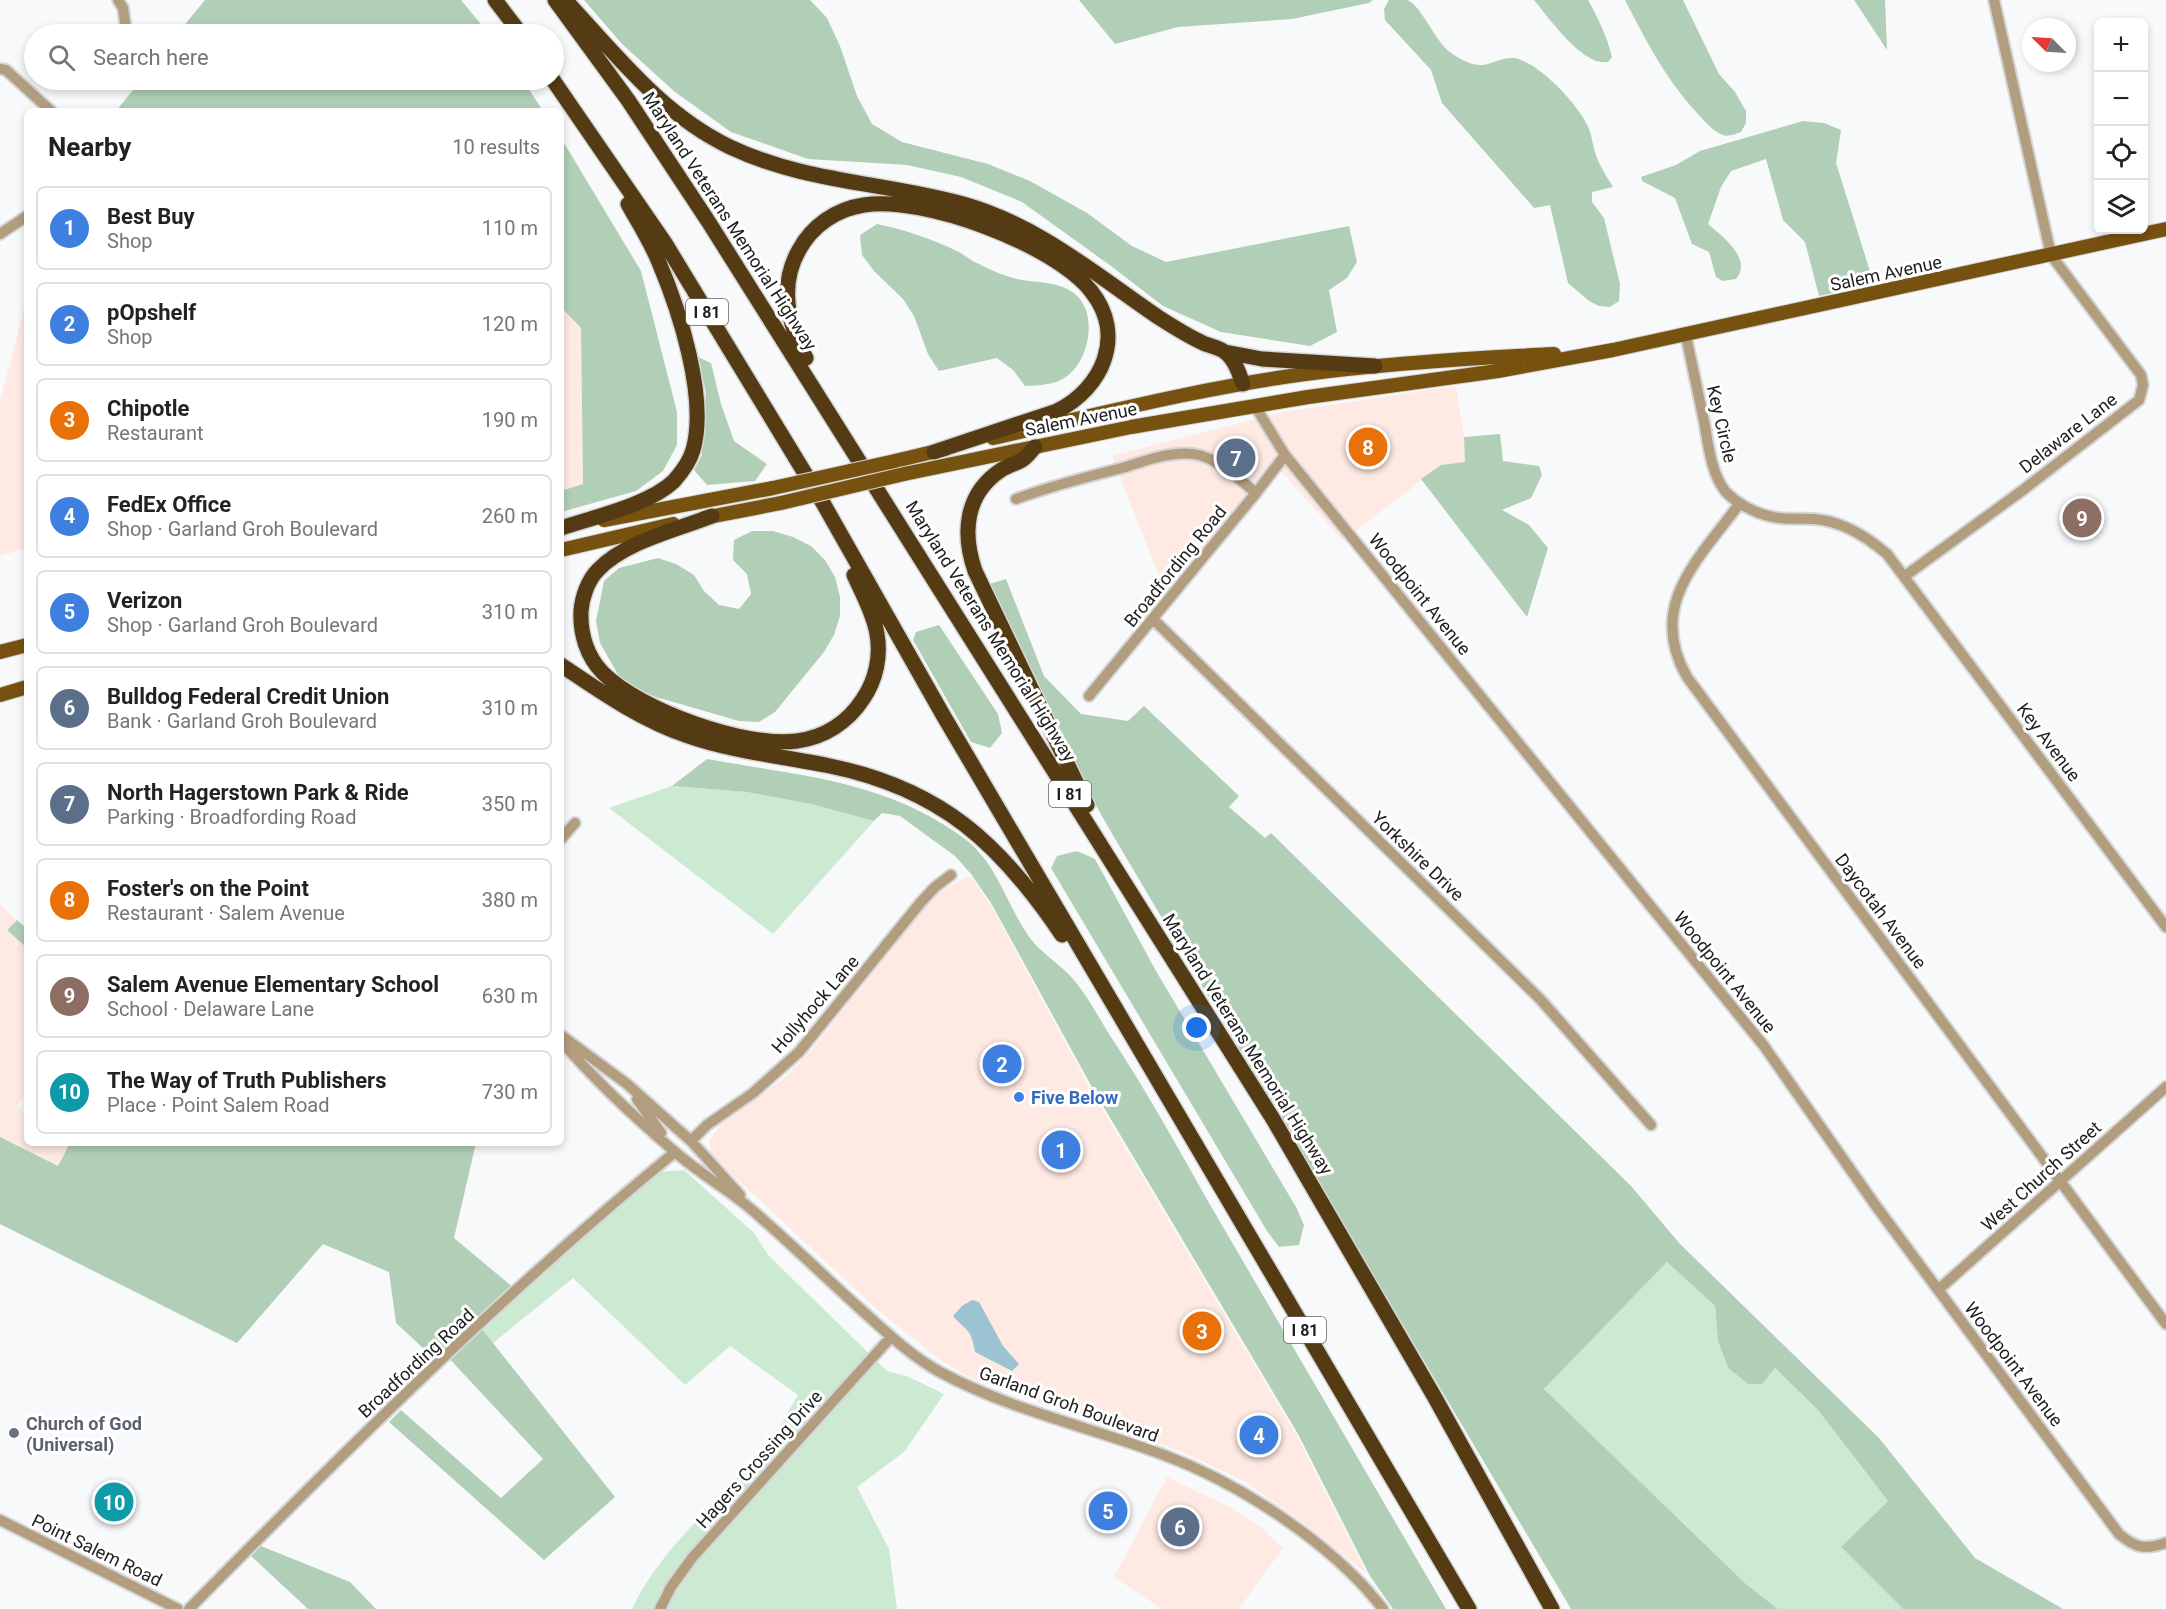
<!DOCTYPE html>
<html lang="en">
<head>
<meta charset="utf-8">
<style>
	body { margin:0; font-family:Roboto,sans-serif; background:#f2f2f2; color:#222 }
	.controls { position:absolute; right:18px; top:18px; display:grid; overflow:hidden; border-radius:9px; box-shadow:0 3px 9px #0003 }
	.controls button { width:54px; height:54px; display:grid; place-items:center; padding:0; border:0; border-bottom:2px solid #e0e0e0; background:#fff; color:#222; font:30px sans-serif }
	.compass { position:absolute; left:2022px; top:18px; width:54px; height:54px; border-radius:50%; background:#fff; box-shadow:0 3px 9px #0003; rotate:294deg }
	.you { position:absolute; left:1197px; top:1028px; width:21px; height:21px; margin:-15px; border:4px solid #fff; border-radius:50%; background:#1a73e8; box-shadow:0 0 0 9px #1a73e833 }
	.badge { display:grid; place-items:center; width:39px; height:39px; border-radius:50%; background:#a57129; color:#fff; font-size:20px; font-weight:700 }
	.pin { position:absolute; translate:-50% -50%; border:3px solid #fff; box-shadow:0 2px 6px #0006 }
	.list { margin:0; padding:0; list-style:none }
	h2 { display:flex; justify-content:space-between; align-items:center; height:78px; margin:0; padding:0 24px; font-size:26px }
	h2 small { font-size:20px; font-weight:400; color:#767676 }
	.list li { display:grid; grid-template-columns:39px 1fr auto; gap:18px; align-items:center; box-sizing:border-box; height:84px; margin:0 12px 12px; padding:0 12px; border:2px solid #e0e0e0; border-radius:9px }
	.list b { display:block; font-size:22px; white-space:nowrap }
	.list p { margin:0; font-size:20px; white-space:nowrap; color:#767676 }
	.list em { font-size:20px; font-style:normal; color:#767676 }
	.icon { flex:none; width:33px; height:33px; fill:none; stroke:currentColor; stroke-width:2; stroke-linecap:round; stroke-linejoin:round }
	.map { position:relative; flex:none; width:2166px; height:1609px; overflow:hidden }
	.search { position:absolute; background:#fff; box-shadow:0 3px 9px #0003; left:24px; top:24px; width:540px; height:66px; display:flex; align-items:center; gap:15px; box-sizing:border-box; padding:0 21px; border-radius:33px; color:#767676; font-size:22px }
	.panel { position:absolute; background:#fff; box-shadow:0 3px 9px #0003; left:24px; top:108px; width:540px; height:1038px; border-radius:9px }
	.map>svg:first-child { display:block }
	.commercial { fill:#feeae3 }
	.green { fill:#cce9d1 }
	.forest { fill:#b1cfb6 }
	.water { fill:#9bc3d2 }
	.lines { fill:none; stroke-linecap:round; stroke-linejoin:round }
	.minor-casing { stroke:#d5d6d7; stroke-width:14 }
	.major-casing { stroke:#d5d6d7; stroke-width:16 }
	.highway-casing { stroke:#d5d6d7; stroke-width:18 }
	.minor { stroke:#b39d7f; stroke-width:10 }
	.major { stroke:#77510f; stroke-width:14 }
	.highway { stroke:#553b14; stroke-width:15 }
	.major-bridge-casing { stroke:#d5d6d7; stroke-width:16; stroke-linecap:butt }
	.major-bridge { stroke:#77510f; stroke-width:14 }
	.shop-dot { fill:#3f7fe0; stroke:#fff; stroke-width:2 }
	.worship-dot { fill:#6b7280; stroke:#fff; stroke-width:2 }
	.labels { text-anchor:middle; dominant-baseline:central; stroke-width:6; stroke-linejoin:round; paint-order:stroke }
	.shield { fill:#fff; stroke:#626262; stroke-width:1.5 }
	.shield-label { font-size:16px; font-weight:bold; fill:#1e1e1f }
	.street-label { font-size:18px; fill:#1e1e1f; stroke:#fff }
	.shop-label { font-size:18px; font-weight:bold; fill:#366cbe; stroke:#fff; text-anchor:start }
	.worship-label { font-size:18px; font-weight:bold; fill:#5b616d; stroke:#fff; text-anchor:start }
</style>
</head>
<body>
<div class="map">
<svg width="2166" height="1609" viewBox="0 0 2166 1609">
	<rect width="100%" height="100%" fill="#f8f9fa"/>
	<path class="commercial" d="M27,297V548L0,556V401Z
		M561,307L581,328L583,485L561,491Z
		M1456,386L1464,437L1465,462L1441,465L1343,541L1274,463L1166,594L1112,456L1283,412Z
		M970,876L990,904L1091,1090L1297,1436L1367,1574L1302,1522L1246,1482L1180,1451L1003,1390L974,1379L944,1363L877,1309L711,1155L709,1142L720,1125L784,1078L810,1052L936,893Z
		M0,904L17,920L7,930L27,948V1093L16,1106L27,1115V1143H63L68,1147L58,1166L0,1137Z
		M1167,1477L1229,1507L1262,1528L1283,1548L1239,1609H1162L1114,1577Z"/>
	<path class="green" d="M672,786L747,792L811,804L874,821L773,934L609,808Z
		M684,1170L754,1233L768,1255L887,1371L909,1377L944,1394L904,1452L857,1487L889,1549L897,1609H632C660,1547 730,1492 772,1438C782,1426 789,1409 798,1395L730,1346L685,1385L573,1278L493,1343L478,1323L643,1173Z
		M1667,1262L1715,1306L1718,1341L1728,1368L1748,1384H1762L1775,1368L1818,1410L1888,1501L1841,1547L1903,1609H1778L1746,1584L1544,1389Z"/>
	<path class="forest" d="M205,0H461L489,34H177Z
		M584,0H810L827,18L840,46L857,96L872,124L902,142L988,164L1030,181L1087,213L1132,246L1166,262L1349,226L1357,262L1347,278L1329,290L1337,332L1310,346L1221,332L1163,306L1111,266L1022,202L961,177L907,165L808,159L731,132L675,92L622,44Z
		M1079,0H1373L1369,3L1292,19L1178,27L1115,44Z
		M1389,0C1394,0 1402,0 1407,0C1420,3 1436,43 1450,52C1459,59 1472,66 1483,65C1494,63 1503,57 1514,58C1539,62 1580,106 1589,129C1592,137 1593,147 1596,155C1600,167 1607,177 1613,187L1592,192V202L1604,218L1620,284L1619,301L1610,307L1599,306L1589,301L1568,283L1550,205L1534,208L1442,103L1431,70L1385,20L1384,9Z
		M1534,0H1588C1598,18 1607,36 1612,57L1608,62C1583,67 1549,18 1534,0Z
		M1625,0H1683L1719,74L1735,92L1746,111V123L1741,132C1735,134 1729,137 1723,135C1714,132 1704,121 1698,114C1666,80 1646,41 1625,0Z
		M1854,0H1885L1887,50Z
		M141,80H523L543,111H116Z
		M1803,121L1824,123L1841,130L1836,163L1874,284L1819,296L1805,242L1783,220L1766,159L1731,171L1721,187L1708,224C1722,236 1753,259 1736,279L1723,281L1716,277L1709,252L1692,244L1675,198L1642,181L1641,177L1676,165L1700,151Z
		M561,138L641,271L677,412V445L663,471L636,491L561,512V491L583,484L581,328L561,307Z
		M877,224C906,230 932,239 959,252C966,256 972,261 979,264C990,270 1005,276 1017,279C1035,283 1060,281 1075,294C1093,309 1091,338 1082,357C1069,383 1052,385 1025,386L1013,370L997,358L939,371L928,354L914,316L903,299L874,271L862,255L860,235Z
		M698,357L711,363L721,404L734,441L767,464L755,481L707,485L694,470L702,455L701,434L706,393Z
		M1500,434L1503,461L1539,466L1542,475L1531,498L1502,510L1529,525L1548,548L1527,617L1421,479L1441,465L1465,462L1464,437Z
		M752,531H773L793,537L811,546L825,560L835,577L840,597V616L834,635L824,652L775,712L759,722L739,721L656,697L637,689L620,678L600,643L596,621L604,581L619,568L658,558L676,564L694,575L704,591L719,605L739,609L751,594L747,574L733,560L734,540Z
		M1006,579L1044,676L1081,714L1128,721L1144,706L1239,796L1229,807L1265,838L1271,833L1631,1186L1680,1244L1879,1438L1975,1558L2063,1609H1903L1841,1547L1888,1501L1818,1410L1775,1368L1762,1384H1748L1728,1368L1718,1341L1715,1306L1667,1262L1544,1389L1746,1584L1778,1609H1571L1111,832L1058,738L986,585Z
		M939,625L998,714L1002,733L990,748L971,742L913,640L916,632Z
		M707,759C800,776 886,780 965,839C997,863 1007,906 1030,938C1042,954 1060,964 1073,979C1087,995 1098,1016 1109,1034C1145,1088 1177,1146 1209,1203C1288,1338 1367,1474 1446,1609H1393L1370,1576L1298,1434L1093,1089L991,903L971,874L955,856L900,816L882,813L874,821L811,804L747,792L672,786Z
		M1077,851L1095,859L1156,971L1296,1207L1304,1225L1299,1245L1279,1247L1267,1231L1051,868L1057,856Z
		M17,920L27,929V948L7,930Z
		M0,1137L58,1166L68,1147L63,1143H476L454,1238L515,1289L478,1324L615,1497L544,1560L389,1422L401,1410L501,1498L543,1459L445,1354L437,1361L396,1323L389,1272L323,1244L237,1343L0,1224Z
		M261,1546L350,1582L376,1609H308L251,1556Z"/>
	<path class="water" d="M972,1300L979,1302L1003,1346L1019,1364L1012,1371L975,1352C971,1328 968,1333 953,1316L962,1306Z"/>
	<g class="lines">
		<defs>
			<path id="minor" d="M118,0L123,8L126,29
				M0,69L6,70L51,111
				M0,234L27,216
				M1686,336C1692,364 1698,393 1704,421C1708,443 1711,473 1725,491C1736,503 1756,514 1773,517C1786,520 1801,518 1814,519C1842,521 1866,536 1887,554L2166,927
				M1255,406L1285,455L1764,1046L1876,1206L2119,1534C2136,1548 2144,1550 2166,1543
				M1016,499C1051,486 1086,477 1122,468C1145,461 1175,449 1199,455C1221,461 1239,479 1256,493
				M1740,503C1699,559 1646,605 1687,677L2166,1324
				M1905,576L2023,490L2139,400L2143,385L2141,375L2051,255L1994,0
				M1153,619L1540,999L1651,1125
				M1089,696L1256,493L1285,455
				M561,839L575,823
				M562,1036L627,1084L691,1141L740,1195
				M561,1041C595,1080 634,1117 674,1151C701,1175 733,1192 759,1216C792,1245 824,1276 857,1306C883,1329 909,1355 940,1372C1010,1410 1090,1427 1164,1455C1241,1484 1333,1544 1383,1609
				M637,1099L661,1133
				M691,1141L707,1125L753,1093L799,1052L921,902L935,887L951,875
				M1938,1290L2166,1087
				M0,1520L178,1609
				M189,1609C345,1451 503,1293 675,1152
				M660,1609L671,1587L692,1558L891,1337"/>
			<path id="major" d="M993,438C1096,415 1200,388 1305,374C1388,363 1471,358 1554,354
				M895,461L945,449
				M904,474L1131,427L1308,397L1498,371L1613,350L2166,229
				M704,518L781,503
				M604,520L773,488
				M561,550L673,524
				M0,652L27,645
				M0,695L27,687"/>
			<path id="highway" d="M495,0L521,34
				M555,0L628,100L708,221L1273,1119L1434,1396L1552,1609
				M569,4C618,57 663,115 730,147C806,183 884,182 963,204C1038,225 1095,274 1158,317C1172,326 1186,335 1201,342C1208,346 1220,347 1226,353C1235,360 1239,373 1243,384
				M553,80L665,243L823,503L943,715L1469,1609
				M1225,352L1262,359L1375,366
				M806,358C788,324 779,285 799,250C812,226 836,209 864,205C922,195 1054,244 1091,291C1126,335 1103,388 1057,411L934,452
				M1035,447C1031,451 1027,457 1022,460C1015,464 1007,466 1001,470C965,494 962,533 975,571L1087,805
				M712,516C676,530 624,542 598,570C588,580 582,597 581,611C580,634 587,657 603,673C640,710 745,748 797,741C825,737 848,722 863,699C876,680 881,656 877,634C874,614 862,593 854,575
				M561,528C594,517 649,505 674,481C681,473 690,461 693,450C708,398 679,309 658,260C650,241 638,222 628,204
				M561,665C601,692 641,720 688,736C734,752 782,756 830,766C941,789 1000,843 1062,935"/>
		</defs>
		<use href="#minor" class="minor-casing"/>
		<use href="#major" class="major-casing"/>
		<use href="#highway" class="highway-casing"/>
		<use href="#minor" class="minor"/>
		<use href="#major" class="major"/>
		<use href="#highway" class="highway"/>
		<defs>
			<path id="major-bridge" d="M773,488L895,461
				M781,503L904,474"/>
		</defs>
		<use href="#major-bridge" class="major-bridge-casing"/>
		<use href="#major-bridge" class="major-bridge"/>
	</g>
	<circle class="shop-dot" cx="1019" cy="1097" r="6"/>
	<circle class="worship-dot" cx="14" cy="1433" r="6"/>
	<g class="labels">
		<g class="shield">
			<rect x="686" y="299" width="42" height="26" rx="4.5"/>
			<rect x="1049" y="781" width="42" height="26" rx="4.5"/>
			<rect x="1284" y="1317" width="42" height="26" rx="4.5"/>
		</g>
		<g class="shield-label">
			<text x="707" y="312">I 81</text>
			<text x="1070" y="794">I 81</text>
			<text x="1305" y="1330">I 81</text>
		</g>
		<g class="street-label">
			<text transform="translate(730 221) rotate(57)">Maryland Veterans Memorial Highway</text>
			<text transform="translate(1886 273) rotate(-12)">Salem Avenue</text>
			<text transform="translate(1081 419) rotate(-11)">Salem Avenue</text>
			<text transform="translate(1722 424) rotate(77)">Key Circle</text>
			<text transform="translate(2068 433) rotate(-38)">Delaware Lane</text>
			<text transform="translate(1175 566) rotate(-51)">Broadfording Road</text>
			<text transform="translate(1420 594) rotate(51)">Woodpoint Avenue</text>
			<text transform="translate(991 631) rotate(58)">Maryland Veterans Memorial Highway</text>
			<text transform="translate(2049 742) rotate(53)">Key Avenue</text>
			<text transform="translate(1418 856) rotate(44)">Yorkshire Drive</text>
			<text transform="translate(1881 911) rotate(53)">Daycotah Avenue</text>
			<text transform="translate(1725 972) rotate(51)">Woodpoint Avenue</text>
			<text transform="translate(815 1004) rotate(-49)">Hollyhock Lane</text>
			<text transform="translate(1248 1044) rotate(58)">Maryland Veterans Memorial Highway</text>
			<text transform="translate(2041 1176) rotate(-42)">West Church Street</text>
			<text transform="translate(416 1363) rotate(-43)">Broadfording Road</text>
			<text transform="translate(2014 1364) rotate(53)">Woodpoint Avenue</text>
			<text transform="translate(1069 1404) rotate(20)">Garland Groh Boulevard</text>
			<text transform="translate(759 1459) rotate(-48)">Hagers Crossing Drive</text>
			<text transform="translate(97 1550) rotate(26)">Point Salem Road</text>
		</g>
		<g class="shop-label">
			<text x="1031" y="1097">Five Below</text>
		</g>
		<g class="worship-label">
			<text x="26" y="1423">Church of God<tspan x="26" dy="21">(Universal)</tspan></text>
		</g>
	</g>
</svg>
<div class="controls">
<button>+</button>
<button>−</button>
<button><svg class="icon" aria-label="locate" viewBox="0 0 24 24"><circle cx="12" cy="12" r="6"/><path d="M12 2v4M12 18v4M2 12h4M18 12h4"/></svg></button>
<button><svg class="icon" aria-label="layers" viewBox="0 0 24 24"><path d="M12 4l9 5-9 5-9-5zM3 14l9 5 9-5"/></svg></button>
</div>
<svg class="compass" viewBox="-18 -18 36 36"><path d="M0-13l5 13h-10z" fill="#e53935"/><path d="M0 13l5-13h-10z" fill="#767676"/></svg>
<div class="you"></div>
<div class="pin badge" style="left:1061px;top:1150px;background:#3f7fe0">1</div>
<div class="pin badge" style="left:1002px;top:1064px;background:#3f7fe0">2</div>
<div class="pin badge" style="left:1202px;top:1331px;background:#e8710a">3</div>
<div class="pin badge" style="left:1259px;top:1435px;background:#3f7fe0">4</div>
<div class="pin badge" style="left:1108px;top:1511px;background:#3f7fe0">5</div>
<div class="pin badge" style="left:1180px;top:1527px;background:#5c6f8a">6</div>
<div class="pin badge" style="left:1236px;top:458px;background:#5c6f8a">7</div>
<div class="pin badge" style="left:1368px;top:447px;background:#e8710a">8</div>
<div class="pin badge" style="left:2082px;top:518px;background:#8d6e63">9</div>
<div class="pin badge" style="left:114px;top:1502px;background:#0f9aa8">10</div>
<div class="search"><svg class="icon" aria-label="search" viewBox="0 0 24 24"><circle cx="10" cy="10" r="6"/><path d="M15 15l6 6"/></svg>Search here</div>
<section class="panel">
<h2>Nearby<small>10 results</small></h2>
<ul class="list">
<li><span class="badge" style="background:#3f7fe0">1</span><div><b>Best Buy</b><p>Shop</p></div><em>110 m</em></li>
<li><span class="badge" style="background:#3f7fe0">2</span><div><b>pOpshelf</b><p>Shop</p></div><em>120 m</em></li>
<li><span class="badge" style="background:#e8710a">3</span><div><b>Chipotle</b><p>Restaurant</p></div><em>190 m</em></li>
<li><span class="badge" style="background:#3f7fe0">4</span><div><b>FedEx Office</b><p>Shop · Garland Groh Boulevard</p></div><em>260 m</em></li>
<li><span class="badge" style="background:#3f7fe0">5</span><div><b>Verizon</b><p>Shop · Garland Groh Boulevard</p></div><em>310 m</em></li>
<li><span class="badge" style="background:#5c6f8a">6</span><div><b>Bulldog Federal Credit Union</b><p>Bank · Garland Groh Boulevard</p></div><em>310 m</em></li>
<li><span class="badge" style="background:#5c6f8a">7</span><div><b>North Hagerstown Park &amp; Ride</b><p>Parking · Broadfording Road</p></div><em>350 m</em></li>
<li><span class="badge" style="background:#e8710a">8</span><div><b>Foster's on the Point</b><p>Restaurant · Salem Avenue</p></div><em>380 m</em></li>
<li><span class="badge" style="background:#8d6e63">9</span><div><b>Salem Avenue Elementary School</b><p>School · Delaware Lane</p></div><em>630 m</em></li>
<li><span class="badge" style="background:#0f9aa8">10</span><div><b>The Way of Truth Publishers</b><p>Place · Point Salem Road</p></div><em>730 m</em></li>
</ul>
</section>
</div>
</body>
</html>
